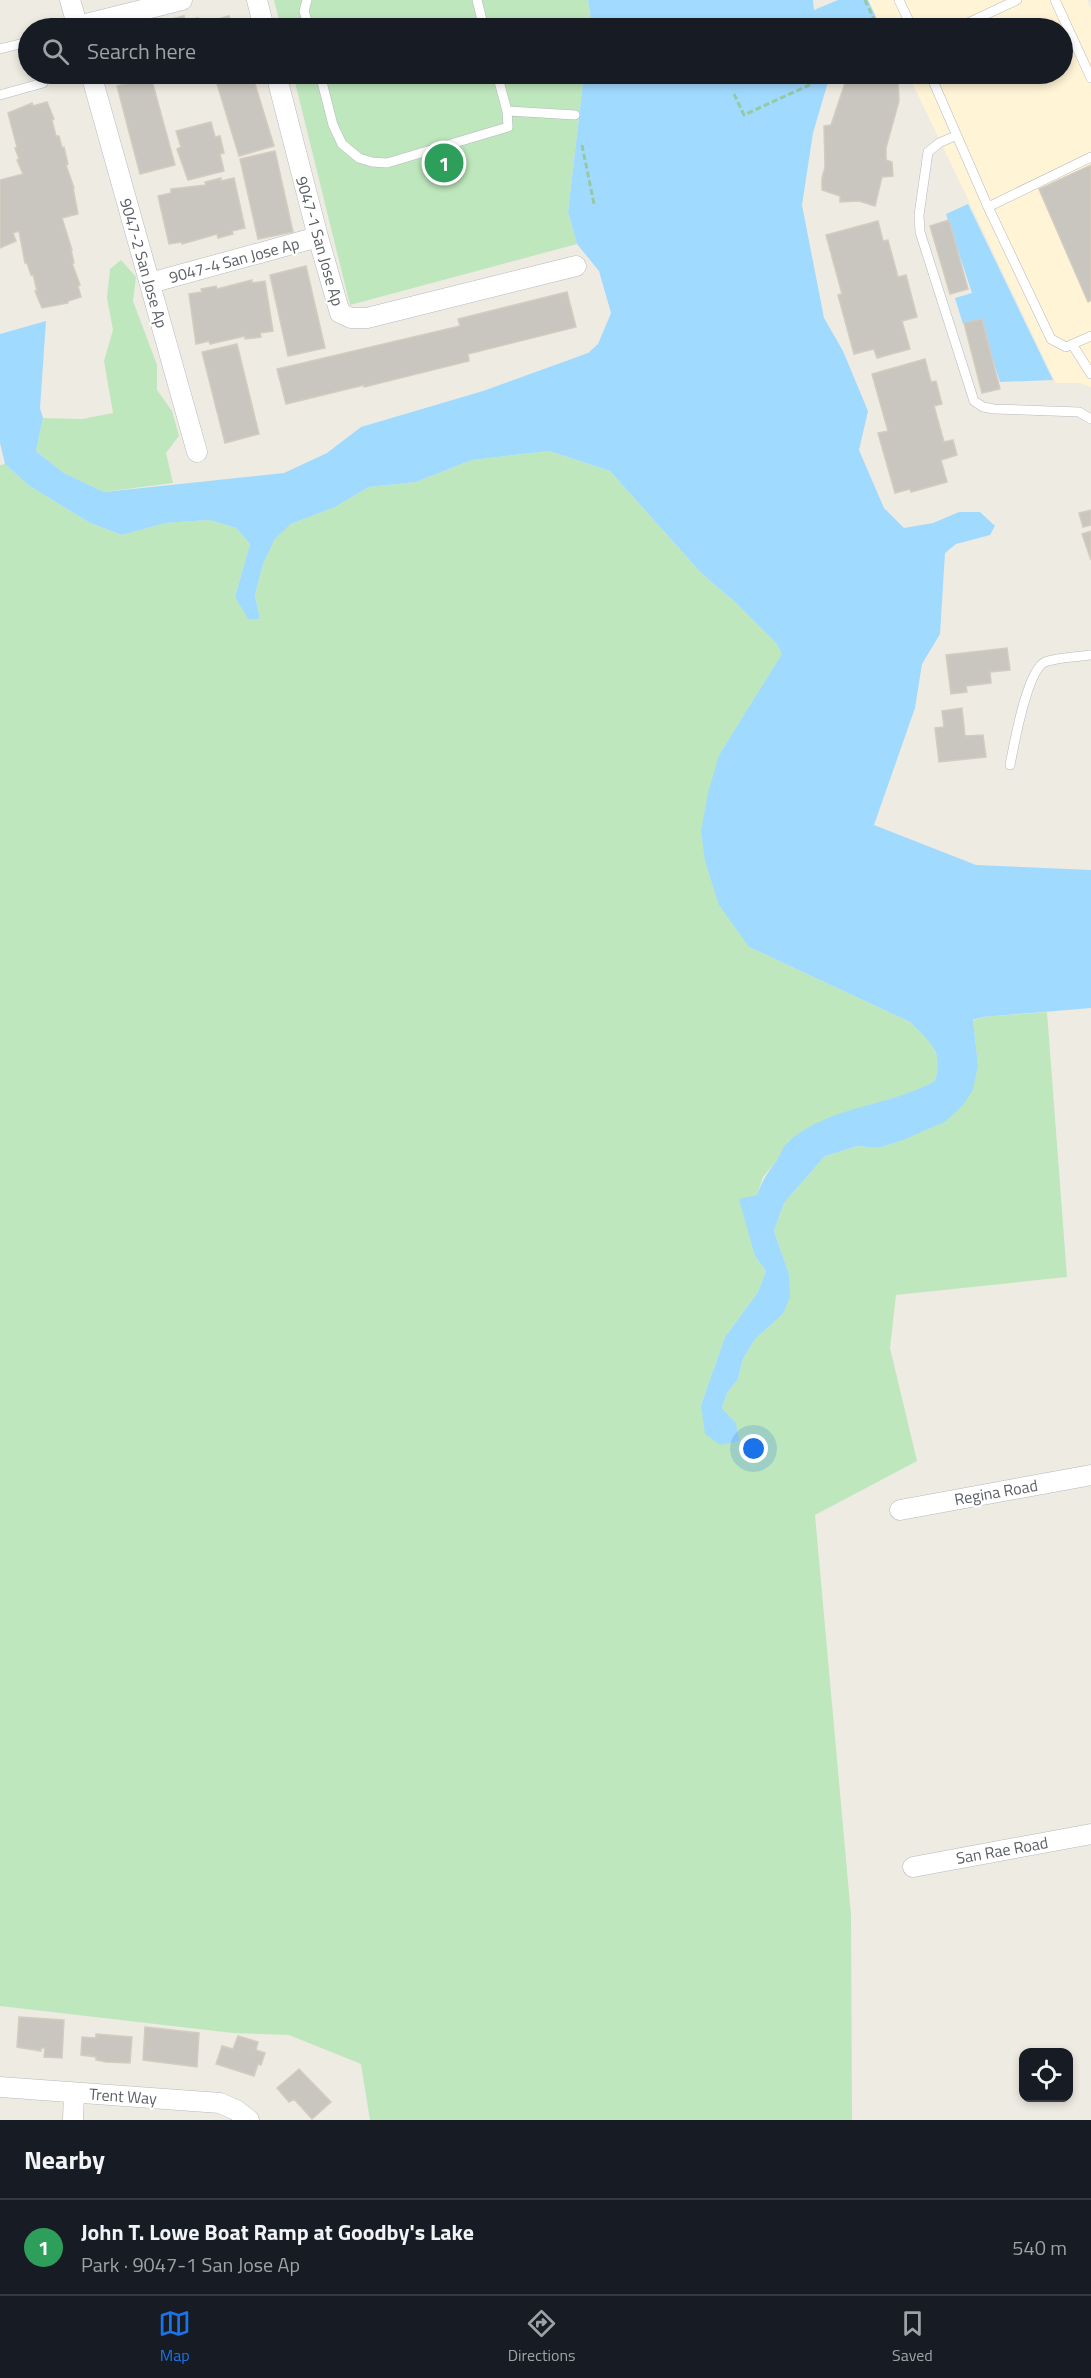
<!DOCTYPE html>
<html lang="en">
<head>
<meta charset="utf-8">
<style>
	body { margin:0; font-family:"Titillium Web",sans-serif; background:#242831; color:#f1f3f6 }
	.controls { position:absolute; right:18px; bottom:18px; display:grid; overflow:hidden; border-radius:12px; box-shadow:0 3px 9px #0003 }
	.controls button { width:54px; height:54px; display:grid; place-items:center; padding:0; border:0; border-bottom:2px solid #363941; background:#171b24; color:#f1f3f6; font:30px sans-serif }
	.you { position:absolute; left:754px; top:1449px; width:21px; height:21px; margin:-15px; border:4px solid #fff; border-radius:50%; background:#1a73e8; box-shadow:0 0 0 9px #1a73e833 }
	.badge { display:grid; place-items:center; width:39px; height:39px; border-radius:50%; background:#1a73e8; color:#fff; font-size:20px; font-weight:700 }
	.pin { position:absolute; translate:-50% -50%; border:3px solid #fff; box-shadow:0 2px 6px #0006 }
	.list { margin:0; padding:0; list-style:none }
	h2 { display:flex; justify-content:space-between; align-items:center; height:78px; margin:0; padding:0 24px; font-size:26px }
	h2 small { font-size:20px; font-weight:400; color:#9ea1a6 }
	.list li { display:grid; grid-template-columns:39px 1fr auto; gap:18px; align-items:center; box-sizing:border-box; height:96px; padding:0 24px; border-top:2px solid #363941 }
	.list b { display:block; font-size:22px; white-space:nowrap }
	.list p { margin:0; font-size:20px; white-space:nowrap; color:#9ea1a6 }
	.list em { font-size:20px; font-style:normal; color:#9ea1a6 }
	.icon { flex:none; width:33px; height:33px; fill:none; stroke:currentColor; stroke-width:2; stroke-linecap:round; stroke-linejoin:round }
	.map { position:relative; flex:none; width:1091px; height:2120px; overflow:hidden }
	.search { position:absolute; background:#171b24; box-shadow:0 3px 9px #0003; left:18px; right:18px; top:18px; height:66px; display:flex; align-items:center; gap:15px; box-sizing:border-box; padding:0 21px; border-radius:33px; color:#9ea1a6; font-size:22px }
	.sheet { height:174px; background:#171b24 }
	nav { display:flex; justify-content:space-around; align-items:center; box-sizing:border-box; height:84px; border-top:2px solid #363941; background:#171b24; font-size:16px; color:#9ea1a6 }
	nav a { display:grid; justify-items:center; gap:3px }
	nav .on { color:#1a73e8 }
	.map>svg:first-child { display:block }
	.commercial { fill:#fff4d6 }
	.green { fill:#bfe7bd }
	.water { fill:#a1daff }
	.building { fill:#c9c5bf; stroke:#d3ccc0; stroke-width:1.5 }
	.lines { fill:none; stroke-linecap:round; stroke-linejoin:round }
	.service-casing { stroke:#b5b9bd; stroke-width:10 }
	.minor-casing { stroke:#b5b9bd; stroke-width:21 }
	.path { stroke:#96c8a2; stroke-width:3; stroke-dasharray:6 3; stroke-linecap:butt }
	.service { stroke:#fff; stroke-width:9 }
	.minor { stroke:#fff; stroke-width:20 }
	.labels { text-anchor:middle; dominant-baseline:central; stroke-width:4.5; stroke-linejoin:round; paint-order:stroke }
	.street-label { font-size:16px; fill:#5a5f64; stroke:#fff }
</style>
</head>
<body>
<div class="map">
<svg width="1091" height="2120" viewBox="0 0 1091 2120">
	<rect width="100%" height="100%" fill="#eeebe2"/>
	<path class="commercial" d="M868,0H1087L1091,8V387L1080,383H1056L908,74H1062V28H881Z"/>
	<path class="green" d="M274,0H588L591,19L589,28H281Z
		M293,74H584L568,212L577,244L350,305Z
		M121,260L136,277L133,301L157,365V390L172,411L179,436L166,453L173,483L104,492L64,473L36,451L43,418L82,419L113,413L104,361L113,330L107,298L110,269Z
		M549,451L610,471L702,574L735,602L777,644L783,653L719,755L749,947L910,1022L931,1042L940,1064L935,1081L914,1093L869,1105L788,1141L775,1163L763,1177L757,1195L755,1256L766,1271L758,1292L725,1337L701,1405L736,1423L722,1408L727,1393L738,1379L743,1359L755,1339L783,1314L789,1274L774,1231L784,1203L825,1156L858,1146L878,1148L901,1141L921,1131L978,1065L973,1021L982,1017L1047,1012L1067,1277L896,1295L890,1348L917,1461L815,1515L851,1915L852,2120H370L361,2064L289,2035L233,2033L0,2006V465L5,464L28,485L90,523L122,535L164,523L209,520L236,528L250,544L235,597L260,619L255,595L263,564L275,539L291,524L335,507L369,487L416,482L472,460Z"/>
	<path class="water" d="M588,0H813L814,10L838,0H868L881,28H589L591,19Z
		M584,74H844L828,82L813,133L802,205L824,318L843,351L868,411L859,450L884,508L904,528L933,523L959,512H980L995,526L990,535L956,544L945,553L940,634L922,664L915,708L874,825L976,865L1091,870V1008L982,1017L973,1020L978,1065L973,1090L963,1105L946,1121L901,1141L878,1148L858,1146L825,1156L784,1203L774,1231L789,1274L790,1297L783,1314L755,1339L743,1359L738,1379L727,1393L722,1408L736,1423L739,1441L720,1445L705,1434L701,1405L725,1337L758,1292L766,1271L755,1256L739,1199L757,1195C762,1181 766,1175 775,1163C780,1156 783,1145 790,1140C833,1105 888,1107 935,1081C944,1051 930,1042 910,1022L749,947L719,905L705,861L701,831L708,793L719,755L782,654L777,644L735,602L702,574L610,471L549,451L472,460L416,482L369,487L335,507L291,524L275,539L263,564L255,595L260,619H248L235,597L250,544L236,528L209,520L165,523L122,535L90,523L28,485L5,464L0,443V334L46,321L40,408L43,418L36,451L64,473L104,492L284,473L327,453L361,427L483,391L588,353L598,344L611,313L599,271L577,244L568,212Z
		M968,204L1053,380L1000,382L980,319L963,324L955,298L972,293L946,214Z"/>
	<path class="building" d="M184,16L185,21L198,18L199,24L229,16L232,28H152L151,24Z
		M214,74H252L274,146L239,156Z
		M848,74H875L898,81L899,101L886,148V160L892,162L893,176L882,177L875,206L859,201L840,202V196L822,190V178L825,167L824,126L831,125Z
		M151,77L175,165L140,174L117,86Z
		M47,102L54,119L52,120L56,136H59L62,148L64,147L68,164L66,165L74,188H73L78,214L62,218L72,250H71L74,263H72L80,285L78,286L81,297L68,301V303L42,308L35,291H37L33,274L31,275L27,263H25L19,231L13,233L16,241L0,248V180L23,174L17,160L19,159L15,148L17,147L8,113L32,103L33,106Z
		M211,122L215,137L220,136L224,153L220,154L224,171L188,180L177,149L181,147L176,131Z
		M275,151L293,232L258,239L240,159Z
		M1091,165V300L1088,302L1039,189Z
		M221,178V181L234,178L245,228L232,231L233,234L218,238L217,234L182,244V242L169,244L158,196L171,193V189L206,185L205,182Z
		M949,220L968,289L950,294L930,226Z
		M878,221L883,241L888,240L898,277L906,275L917,317L902,321L910,349L877,358L874,349L854,354L838,295L842,294L826,235Z
		M306,266L325,348L288,356L270,275Z
		M252,280V283L265,281L273,331L260,333L261,337L245,339V336L210,344L209,341L196,344L189,294L202,292L201,289L216,286L217,289Z
		M567,292L576,327L468,354L469,361L364,387V385L286,404L277,369L460,326L458,319Z
		M982,319L1000,389L982,393L964,323Z
		M237,344L259,434L225,443L202,352Z
		M925,359L931,382L936,381L942,404L934,406L944,442L953,440L957,455L941,460L947,482L911,492L910,489L895,493L878,433L888,431L872,374Z
		M1091,510V525L1083,527L1079,513Z
		M1091,531V560L1082,534Z
		M1007,648L1010,670L990,672L991,683L966,686L967,692L951,694L946,655Z
		M962,708L965,736L983,735L986,757L939,762L935,728L944,727L942,711Z
		M19,2017L64,2020L62,2058L44,2057L45,2048H41V2051L17,2047Z
		M145,2027L199,2033L197,2067L143,2060Z
		M96,2034L132,2037L130,2063L106,2062L96,2060V2057L81,2055L82,2037L96,2038Z
		M238,2036L258,2042L256,2050L265,2053L261,2065L258,2064L254,2076L216,2064L222,2046L233,2049Z
		M299,2069L331,2102L312,2119L294,2099L289,2102L277,2088Z"/>
	<g class="lines">
		<defs>
			<path id="service" d="M307,0L304,11L309,28
				M477,0L484,28
				M899,0L912,28
				M1055,0L1091,78
				M957,28L1017,0
				M0,49L28,42
				M320,74L333,125L342,144L359,158L372,162L387,163L508,127L507,111L497,74
				M930,74L988,207L1051,339L1066,347L1091,336
				M0,95L43,83L40,74
				M507,111L575,115
				M955,136L939,143L928,152L919,215L920,232L974,401L983,407L994,409L1079,412L1091,419
				M988,207L1091,157
				M1072,344L1091,374
				M1010,765C1014,745 1027,670 1045,662C1059,657 1077,657 1091,655"/>
			<path id="minor" d="M70,0L78,28
				M257,0L264,28
				M78,26L182,0
				M91,74L197,452
				M276,74L318,237L340,313L351,318H367L576,266
				M150,283L318,237
				M900,1510L1091,1475
				M913,1867L1091,1834
				M0,2087L220,2103L236,2110L249,2120
				M73,2120L74,2093"/>
		</defs>
		<use href="#service" class="service-casing"/>
		<use href="#minor" class="minor-casing"/>
		<path class="path" d="M865,0L878,28
			M604,28V25
			M590,84L593,74
			M734,94L744,115L833,74
			M582,145L594,204"/>
		<use href="#service" class="service"/>
		<use href="#minor" class="minor"/>
	</g>
	<g class="labels">
		<g class="street-label">
			<text transform="translate(320 241) rotate(74)">9047-1 San Jose Ap</text>
			<text transform="translate(234 260) rotate(-15)">9047-4 San Jose Ap</text>
			<text transform="translate(144 263) rotate(74)">9047-2 San Jose Ap</text>
			<text transform="translate(996 1492) rotate(-10)">Regina Road</text>
			<text transform="translate(1002 1850) rotate(-10)">San Rae Road</text>
			<text transform="translate(123 2096) rotate(4)">Trent Way</text>
		</g>
	</g>
</svg>
<div class="controls">
<button><svg class="icon" aria-label="locate" viewBox="0 0 24 24"><circle cx="12" cy="12" r="6"/><path d="M12 2v4M12 18v4M2 12h4M18 12h4"/></svg></button>
</div>
<div class="you"></div>
<div class="pin badge" style="left:444px;top:163px;background:#2e9e5b">1</div>
<div class="search"><svg class="icon" aria-label="search" viewBox="0 0 24 24"><circle cx="10" cy="10" r="6"/><path d="M15 15l6 6"/></svg>Search here</div>
</div>
<section class="sheet">
<h2>Nearby<small></small></h2>
<ul class="list">
<li><span class="badge" style="background:#2e9e5b">1</span><div><b>John T. Lowe Boat Ramp at Goodby's Lake</b><p>Park · 9047-1 San Jose Ap</p></div><em>540 m</em></li>
</ul>
</section>
<nav>
<a class="on"><svg class="icon" aria-label="map" viewBox="0 0 24 24"><path d="M3 6l6-2 6 2 6-2v14l-6 2-6-2-6 2zM9 4v14M15 6v14"/></svg>Map</a>
<a><svg class="icon" aria-label="directions" viewBox="0 0 24 24"><path d="M12 3l9 9-9 9-9-9zM9 14v-3h6M13 9l2 2-2 2"/></svg>Directions</a>
<a><svg class="icon" aria-label="saved" viewBox="0 0 24 24"><path d="M7 4h10v16l-5-4-5 4z"/></svg>Saved</a>
</nav>
</body>
</html>
